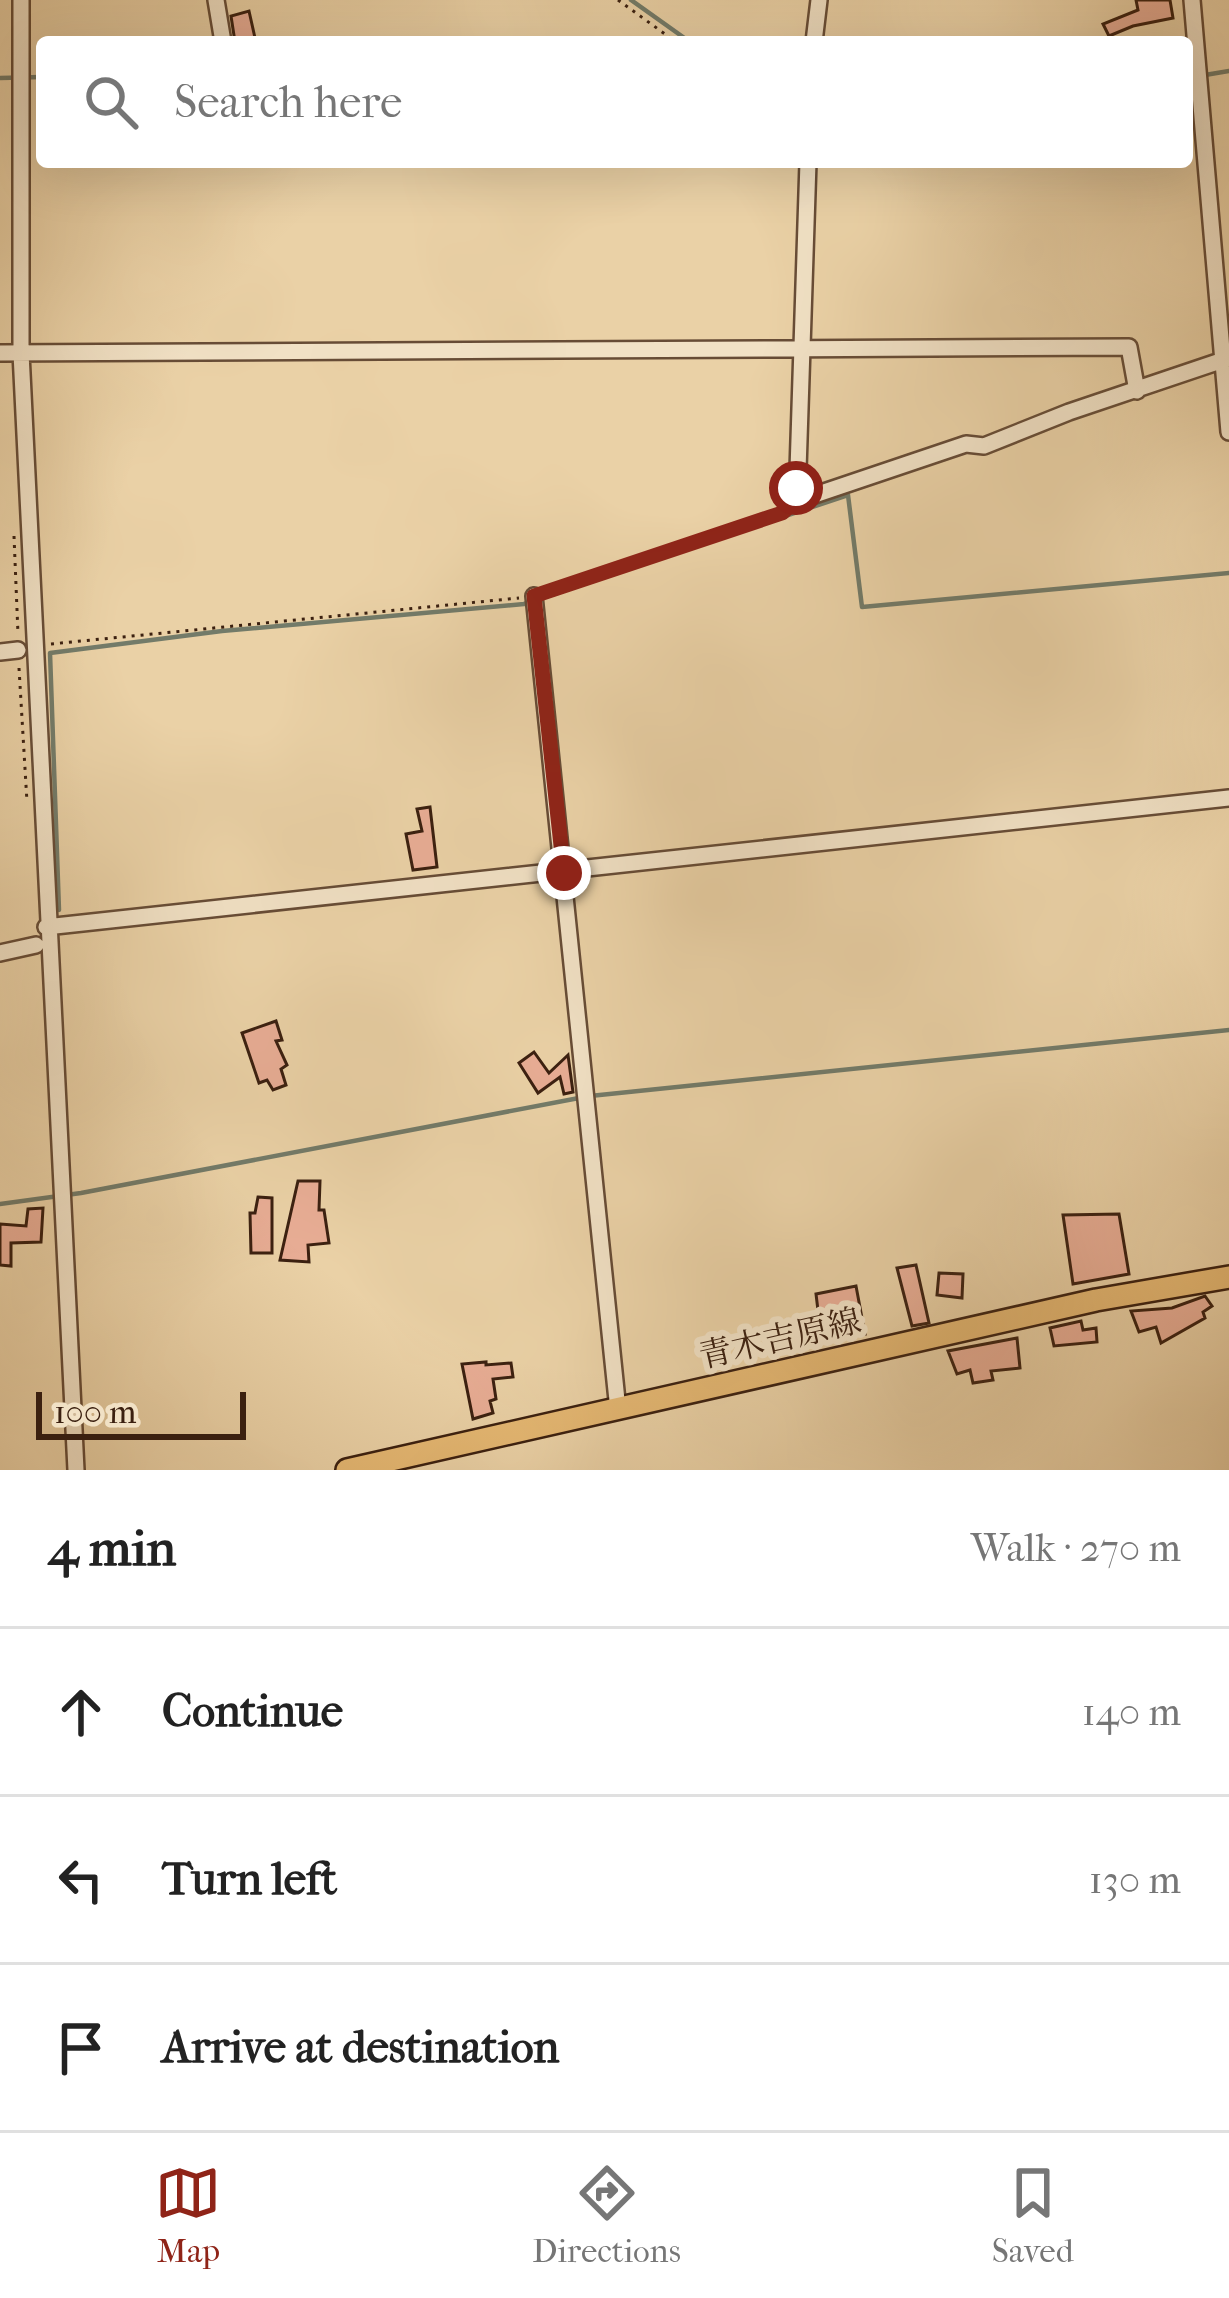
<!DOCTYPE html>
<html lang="en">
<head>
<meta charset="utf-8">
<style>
	body { margin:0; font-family:"IM FELL French Canon","Noto Serif JP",serif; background:#f6f6f6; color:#222 }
	.scale { position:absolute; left:36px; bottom:30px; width:210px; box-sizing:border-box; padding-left:12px; border:6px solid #3b2010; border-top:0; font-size:33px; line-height:42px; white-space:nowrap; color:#3b2010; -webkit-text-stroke:9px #f1e1c5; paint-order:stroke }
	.stop { position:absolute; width:36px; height:36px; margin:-27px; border:9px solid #8f2418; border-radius:50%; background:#fff }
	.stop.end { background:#8f2418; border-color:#fff; box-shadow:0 3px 12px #0008 }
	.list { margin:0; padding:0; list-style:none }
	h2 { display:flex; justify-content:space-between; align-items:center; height:156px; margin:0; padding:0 48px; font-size:51px }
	h2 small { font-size:39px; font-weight:400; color:#767676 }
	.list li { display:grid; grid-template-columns:78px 1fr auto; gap:36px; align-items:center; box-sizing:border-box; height:168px; padding:0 48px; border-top:3px solid #e0e0e0 }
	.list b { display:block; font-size:45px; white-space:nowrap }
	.list em { font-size:39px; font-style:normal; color:#767676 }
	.icon { flex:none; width:66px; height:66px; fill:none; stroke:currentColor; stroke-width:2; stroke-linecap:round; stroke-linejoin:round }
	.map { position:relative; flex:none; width:1229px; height:1470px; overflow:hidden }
	.search { position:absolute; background:#fff; box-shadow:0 12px 48px #0002; left:36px; right:36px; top:36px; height:132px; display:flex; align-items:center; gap:30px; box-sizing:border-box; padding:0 42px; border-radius:12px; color:#767676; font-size:45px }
	.sheet { height:660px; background:#fff }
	nav { display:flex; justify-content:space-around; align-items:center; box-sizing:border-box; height:168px; border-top:3px solid #e0e0e0; background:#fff; font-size:33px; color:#767676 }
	nav a { display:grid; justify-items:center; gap:6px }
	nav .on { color:#8f2418 }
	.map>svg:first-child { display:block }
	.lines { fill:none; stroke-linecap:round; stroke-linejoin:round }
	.stream { stroke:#737b69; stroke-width:4.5 }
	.building { fill:#e8ad95; stroke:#3b2010; stroke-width:3 }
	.minor-casing { stroke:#674c36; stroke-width:20 }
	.major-casing { stroke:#3b2010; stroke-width:26 }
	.path { stroke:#3b2010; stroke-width:3; stroke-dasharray:3 6; stroke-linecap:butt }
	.minor { stroke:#f1e1c5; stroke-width:15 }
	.major { stroke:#e5b873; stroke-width:21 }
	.route { stroke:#8f2418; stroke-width:15 }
	.labels { text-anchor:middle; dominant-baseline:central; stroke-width:12; stroke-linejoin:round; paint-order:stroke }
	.street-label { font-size:33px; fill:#3b2010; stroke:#f1e1c5 }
</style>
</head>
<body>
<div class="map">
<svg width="1229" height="1470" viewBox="0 0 1229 1470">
	<rect width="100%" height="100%" fill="#ead1a6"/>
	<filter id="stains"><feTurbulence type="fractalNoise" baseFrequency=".00167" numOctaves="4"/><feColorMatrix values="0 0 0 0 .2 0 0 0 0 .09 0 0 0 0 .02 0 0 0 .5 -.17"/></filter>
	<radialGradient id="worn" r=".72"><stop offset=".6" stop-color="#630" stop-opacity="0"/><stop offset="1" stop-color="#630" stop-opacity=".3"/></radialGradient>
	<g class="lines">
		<path class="stream" d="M631,0L690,42
			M1205,75L1229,71
			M0,78L42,77
			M59,910L50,653L222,631L524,604L848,495L862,607L1229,573
			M590,1096L1229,1030
			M0,1204L81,1193L579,1098"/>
	</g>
	<path class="building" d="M1136,0H1170L1173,18L1133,26L1109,36L1103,24L1138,10Z
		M249,11L255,38L235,42L231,16Z
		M430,807L437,867L413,870L406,834L422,831L417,809Z
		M276,1021L282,1040L276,1041L287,1065L281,1069L286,1085L273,1090L267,1080L259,1083L242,1033Z
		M534,1052L549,1073L568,1055L573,1092L564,1094L560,1077L538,1093L519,1063Z
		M298,1181H320L319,1210H324L329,1243L308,1245L309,1262L280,1260Z
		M258,1197L272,1198V1253H251L250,1213H255Z
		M43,1208L41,1242L11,1243V1266L0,1265V1224L26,1226L28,1209Z
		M1119,1214L1129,1274L1073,1284L1063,1215Z
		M916,1265L929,1323L912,1326L897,1268Z
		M939,1273L963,1274L962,1298L937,1295Z
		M856,1286L865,1334L841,1335L837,1325L820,1327L816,1294Z
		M1205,1296L1212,1306L1203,1312L1205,1318L1161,1343L1156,1327L1139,1332L1131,1311L1172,1308Z
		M1081,1321L1083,1330L1096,1328L1097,1342L1054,1346L1050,1328Z
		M1017,1338L1020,1368L991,1371L993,1380L973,1383L970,1370L957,1374L948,1351Z
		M486,1362V1365L511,1363L513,1377L493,1379L496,1399L490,1401L493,1413L473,1419L462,1364Z"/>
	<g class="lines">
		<defs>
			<path id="minor" d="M21,0V353L76,1470
				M216,0L223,42
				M1192,0L1229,432
				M814,42L819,0
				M808,162L797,501L966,444L984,446L1069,412L1229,358
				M0,353L1129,347L1137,391
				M534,596L618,1410
				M0,652L18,650
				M46,927L1229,798
				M0,953L36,945"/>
			<path id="major" d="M347,1470L1096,1300L1229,1277"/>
		</defs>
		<use href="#minor" class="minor-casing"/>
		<use href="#major" class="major-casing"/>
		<path class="path" d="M618,0L676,42
			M14,536L18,634
			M546,592L786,509
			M51,644L519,598
			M19,668L27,802"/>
		<use href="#minor" class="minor"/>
		<use href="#major" class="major"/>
	</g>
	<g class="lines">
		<path class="route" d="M564,873L534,596L782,513L797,500L796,488"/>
	</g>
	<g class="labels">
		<g class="street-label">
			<text transform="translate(780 1339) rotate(-13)">青木吉原線</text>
		</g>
	</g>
	<rect width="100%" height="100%" filter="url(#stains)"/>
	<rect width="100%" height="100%" fill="url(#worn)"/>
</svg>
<div class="scale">100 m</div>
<div class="stop" style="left:796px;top:488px"></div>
<div class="stop end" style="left:564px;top:873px"></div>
<div class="search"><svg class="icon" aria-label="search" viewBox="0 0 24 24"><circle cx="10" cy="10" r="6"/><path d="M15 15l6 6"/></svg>Search here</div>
</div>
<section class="sheet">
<h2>4 min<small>Walk · 270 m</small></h2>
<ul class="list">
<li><svg class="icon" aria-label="ahead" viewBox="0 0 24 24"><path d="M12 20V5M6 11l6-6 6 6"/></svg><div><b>Continue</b></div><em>140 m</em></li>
<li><svg class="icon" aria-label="left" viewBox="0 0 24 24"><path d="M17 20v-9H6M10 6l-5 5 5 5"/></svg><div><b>Turn left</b></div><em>130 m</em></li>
<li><svg class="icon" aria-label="arrive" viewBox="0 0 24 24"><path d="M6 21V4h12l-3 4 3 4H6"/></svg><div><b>Arrive at destination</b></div></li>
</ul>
</section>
<nav>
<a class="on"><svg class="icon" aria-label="map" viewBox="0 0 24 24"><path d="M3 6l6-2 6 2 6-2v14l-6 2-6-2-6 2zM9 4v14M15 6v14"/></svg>Map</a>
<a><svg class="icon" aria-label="directions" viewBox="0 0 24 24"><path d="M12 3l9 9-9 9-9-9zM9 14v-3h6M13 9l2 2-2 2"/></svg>Directions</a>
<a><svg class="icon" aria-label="saved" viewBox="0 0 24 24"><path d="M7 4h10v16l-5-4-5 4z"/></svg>Saved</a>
</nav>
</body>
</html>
